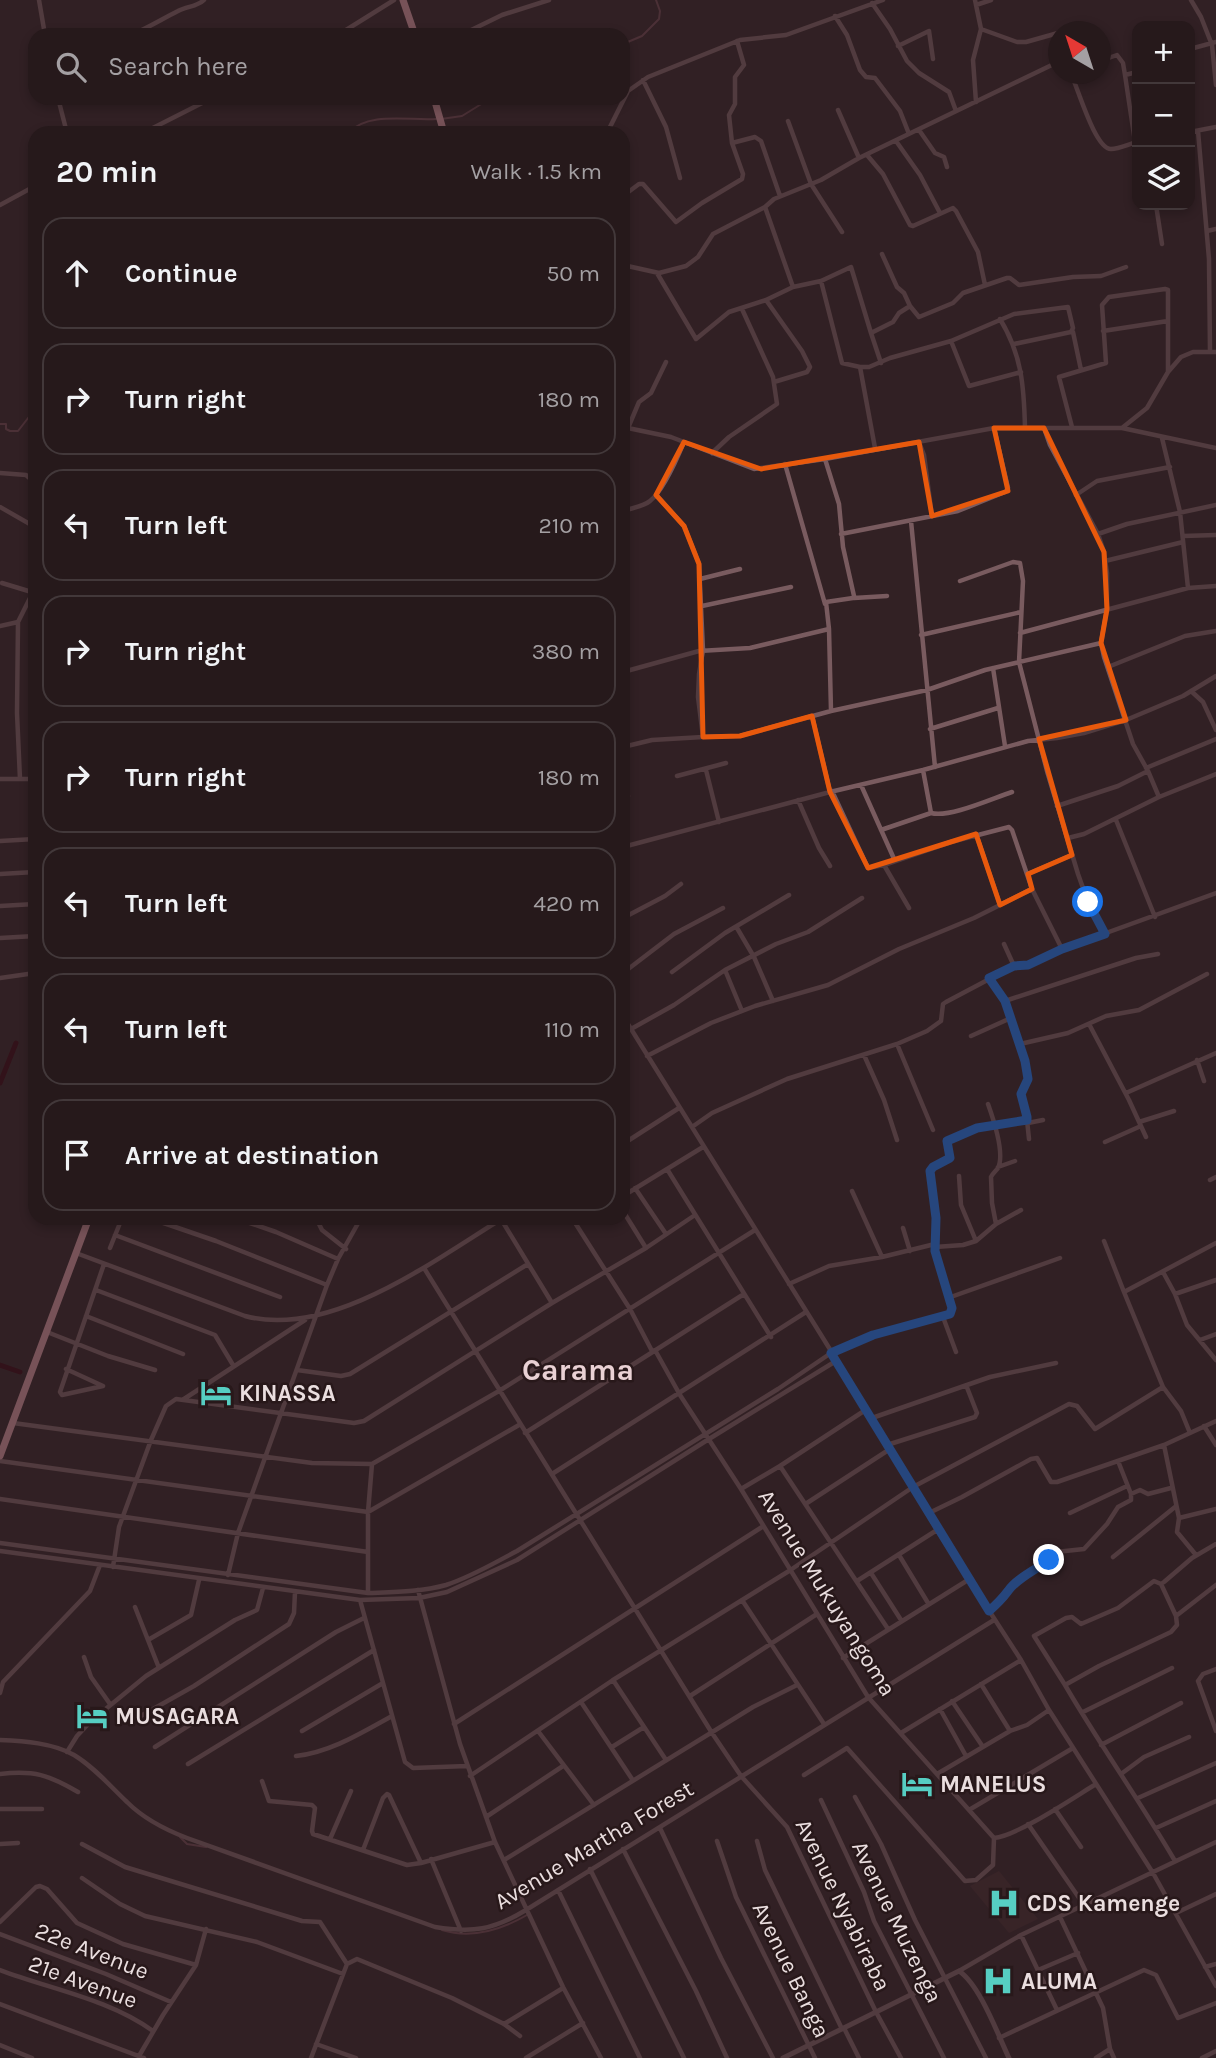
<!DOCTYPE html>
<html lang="en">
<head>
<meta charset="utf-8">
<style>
	body { margin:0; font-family:Karla,sans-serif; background:#322628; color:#f1f3f6 }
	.controls { position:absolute; right:21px; top:21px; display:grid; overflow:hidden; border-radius:14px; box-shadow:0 4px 10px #0003 }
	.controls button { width:63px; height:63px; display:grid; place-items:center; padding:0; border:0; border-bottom:2px solid #42383a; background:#26191b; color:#f1f3f6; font:35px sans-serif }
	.compass { position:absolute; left:1048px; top:21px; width:63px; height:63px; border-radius:50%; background:#26191b; box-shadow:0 4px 10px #0003; rotate:321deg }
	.stop { position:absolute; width:21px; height:21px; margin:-16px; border:5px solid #1a73e8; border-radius:50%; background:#fff }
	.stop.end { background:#1a73e8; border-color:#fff; box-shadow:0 2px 7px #0008 }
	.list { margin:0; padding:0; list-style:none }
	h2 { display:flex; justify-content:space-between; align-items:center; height:91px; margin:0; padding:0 28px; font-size:30px }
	h2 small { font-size:23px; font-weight:400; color:#a4a0a3 }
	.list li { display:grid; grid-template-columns:46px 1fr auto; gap:21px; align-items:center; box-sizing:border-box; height:112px; margin:0 14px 14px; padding:0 14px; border:2px solid #42383a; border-radius:21px }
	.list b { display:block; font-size:26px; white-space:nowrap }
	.list em { font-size:23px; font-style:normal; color:#a4a0a3 }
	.icon { flex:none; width:38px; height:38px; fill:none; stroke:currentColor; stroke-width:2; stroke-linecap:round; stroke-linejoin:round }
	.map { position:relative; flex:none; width:1216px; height:2058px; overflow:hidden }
	.search { position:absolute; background:#26191b; box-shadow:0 4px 10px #0003; left:28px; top:28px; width:602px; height:77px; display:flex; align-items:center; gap:18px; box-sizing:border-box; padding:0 24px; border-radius:21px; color:#a4a0a3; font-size:26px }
	.panel { position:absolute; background:#26191b; box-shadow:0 4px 10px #0003; left:28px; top:126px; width:602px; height:1099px; border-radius:21px }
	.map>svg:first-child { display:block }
	.built { fill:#41282c }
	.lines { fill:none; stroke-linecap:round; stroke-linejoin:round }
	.stream { stroke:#6b434d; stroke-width:2 }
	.canal { stroke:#34000e; stroke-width:5 }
	.minor { stroke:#795b5f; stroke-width:4.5 }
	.tertiary { stroke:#795b5f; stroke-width:5 }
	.primary { stroke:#cc8e98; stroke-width:7 }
	.route { stroke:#1a73e8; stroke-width:9 }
	.marked { fill:none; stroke:#e8590c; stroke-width:5; stroke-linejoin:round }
	.labels { text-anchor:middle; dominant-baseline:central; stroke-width:5; stroke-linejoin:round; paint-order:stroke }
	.poi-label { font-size:23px; font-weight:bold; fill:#eadedf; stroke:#28181a; text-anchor:start }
	.street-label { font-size:23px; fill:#eadedf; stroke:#28181a }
	.district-label { font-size:30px; font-weight:bold; fill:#e9d1d4; stroke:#28181a }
</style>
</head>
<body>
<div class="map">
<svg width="1216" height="2058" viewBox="0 0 1216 2058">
	<rect width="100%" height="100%" fill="#322124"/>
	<path class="built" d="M999,1871L1038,1919L1009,1933L970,1886Z"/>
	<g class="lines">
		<path class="stream" d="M571,35L586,30L597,35H607
			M623,44L642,36L659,19L660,11L656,0
			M441,119L462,116L491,98
			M348,133C369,111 409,121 436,119
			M0,424H6V429L10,431H18L32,413L35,400
			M180,1837L187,1844L206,1847
			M442,1930C471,1939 501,1930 527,1915"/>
		<path class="canal" d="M0,1083L16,1043
			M0,1365L20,1372"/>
		<path class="minor" d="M39,0L45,35
			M975,0L981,29L973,60L976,102
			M1191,0L1201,17L1212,45L1216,85
			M872,3L890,29L907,61L919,73L949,92L956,111
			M976,5L991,0
			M835,16L847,35L860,70L866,77L875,78L900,111L909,134
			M981,29L1017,42H1026L1058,33
			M131,35C148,28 162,19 178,11C187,6 197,7 204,0
			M338,35L394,0
			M461,35L502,15L549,0
			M898,46L929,31L933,59
			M1190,49L1216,42
			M1100,61L1117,55L1123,63L1125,75
			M1071,74C1078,88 1095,149 1111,149C1119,149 1129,144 1137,142
			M643,80L666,127L680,178
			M58,98L67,133
			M838,110L859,158
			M788,121L811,184L842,232
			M919,130L935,153L944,157L947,167
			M1198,131L1209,259L1210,352
			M1190,132L1216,127
			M143,133L212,98
			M607,133L628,91L648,77L740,40L786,35L883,0
			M896,141L920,175L940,213
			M1135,142L1125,75L1137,72
			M732,143L729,115L735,104V77L744,65L737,41
			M867,155L883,174L910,225L913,226L953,208L956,211L978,252L985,285
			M623,196L639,184H643L676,222L702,203L742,179L743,174L732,143L755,137L761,141L780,196
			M0,205L35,186
			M1156,205L1162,244
			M765,207L793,287L821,281L842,363L860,367
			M1207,231L1216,229
			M882,254L897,287L904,293L910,306
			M623,265L659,273L686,266L698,257L713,234L765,207L774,199L821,180L859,158L1058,62
			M657,273L696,339L729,312L766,300L802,351L810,367L807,372L774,382
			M821,281L851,267L871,333
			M766,300L793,287
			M1000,319C1022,355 1024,387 1025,428
			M1103,331L1168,321
			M1073,332L1081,370
			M951,341L969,386L1021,372
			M881,363L871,333L893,322L899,313L910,306L919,317L953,303L963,293L1007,278H1010L1019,285L1073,277L1101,276L1126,267
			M623,427L671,437L754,469L825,459L994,428H1122L1147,408L1168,372L1181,357L1193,352H1216
			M1072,427L1059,377L1106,363L1102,305L1109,297L1165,289L1168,290V371
			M628,428L639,402L651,393L666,362
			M1044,428L1050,445L1098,534L1104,552L1107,573V609L1101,643L1104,657L1133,744L1148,771L1159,797
			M1122,428L1216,448
			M1162,438L1180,512L1188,588
			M919,442L924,455L932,516
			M875,448L860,367H869L890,358L951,341L1014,314L1068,307L1073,328L1071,332L1014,344
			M712,453L729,437L777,404L773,377L742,309
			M785,464L825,604
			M0,473L26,475L35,483
			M1076,495L1097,481L1170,467
			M0,507L35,527
			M623,511C631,508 643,507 650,501C664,490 677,459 684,442
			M911,521L935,767
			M841,534L958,511L1005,492L1008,488L994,428
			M1098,534L1127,524L1216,505
			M1183,536L1216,535
			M1105,561L1183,542
			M700,579L740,569
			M960,581L1013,562L1020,563L1023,581L1019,662L1047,771L1078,874L1088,902L1105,934
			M2,583L35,593
			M854,598L887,596
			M702,606L791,587
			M0,626L18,622
			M829,629L831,711
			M1020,633L1188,588L1216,586
			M921,635L1021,612
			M1108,667L1185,636L1216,631
			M993,668L1005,746
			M623,672L699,651L750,648L829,629L826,602L853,598L854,596L843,547L839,504L825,459
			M1191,691L1203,702L1216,730
			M812,716L830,792
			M930,729L998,708
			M703,737L740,736L831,711L927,690L985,670L1101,643
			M623,747L652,740L703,737L698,697L699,674L703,650L699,564L684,526L656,495
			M1146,768L1216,739
			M706,770L719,822
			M923,770L931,813
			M677,776L726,763
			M0,779H35
			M20,779L17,713L18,622L33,592
			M861,785L895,861
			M832,791L868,868L884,865L951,842L1009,827L1012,830L1032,889L1062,949
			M623,797L628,796
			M798,800L819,848L830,866
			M1057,806L1118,786L1148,771
			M1116,820L1155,917
			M881,830L931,813C950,818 993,798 1012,792
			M976,834L1000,905
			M1068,838L1084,834L1159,797L1216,774
			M0,841L35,839
			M623,847L830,792L923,770L1028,741L1057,738L1084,733L1126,720L1183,696L1216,676
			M884,865L909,908
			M0,874L35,872
			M1028,874L1072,855
			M0,906L35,904
			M623,918L665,896L681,884
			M737,928L754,957L773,1001
			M0,938L35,936
			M1004,944L1014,966
			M623,959L629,968
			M725,970L742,1011
			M672,972L725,933L789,895
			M623,973L674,934L723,908
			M0,978L35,973
			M1005,1001L1136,958L1158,954
			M623,1016L867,1409L937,1530L1021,1660L1049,1710L1153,1873L1216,1986
			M1089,1024L1129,1100L1146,1137
			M631,1029L674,1005L725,970L776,944L808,932L862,898
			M971,1036L1011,1018
			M897,1044L933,1130
			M1020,1044L1068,1033L1106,1016L1139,1010L1207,974
			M864,1055L884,1100L897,1140
			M647,1056L711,1023L755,1006L828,985L899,949L974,918L1032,889
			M1197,1060L1204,1081
			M1126,1093L1216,1053
			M988,1104C993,1118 1005,1154 998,1168C996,1171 993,1173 991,1177L992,1203L996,1224
			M1027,1120L1029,1139
			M1139,1122L1174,1111
			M1028,1123L1043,1120
			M692,1127L712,1113L787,1079L897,1044L927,1031L941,1021L943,1004L946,1002L1014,966L1029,965L1062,949L1216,893
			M1105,1142L1141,1126
			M623,1144L679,1108
			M998,1167L1015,1161
			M667,1169L771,1337
			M959,1176L961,1205L976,1241
			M1210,1180L1216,1177
			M635,1188L666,1234
			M852,1191L882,1257
			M623,1196L703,1147
			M623,1211L646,1248
			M149,1218L216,1241L327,1285
			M235,1218L276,1232L338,1259
			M321,1218L319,1224L322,1230L346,1249
			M572,1218L630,1309L652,1351
			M501,1219L552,1303
			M903,1228L910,1251
			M115,1235L280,1297
			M1104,1241L1124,1292
			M935,1247L963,1245L976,1241L996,1224L1021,1210
			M110,1248L122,1218
			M76,1253L245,1316C330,1339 433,1261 503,1218
			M424,1268L712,1733L741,1776L787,1827L876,2012L901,2058
			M1163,1272L1175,1294L1187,1325L1216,1360
			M789,1284L829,1266L882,1257L935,1244
			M96,1290L215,1335L233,1365
			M1175,1294L1216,1280
			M948,1298L1060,1258
			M86,1316L183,1354
			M943,1317L956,1352
			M47,1332L108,1356L155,1370
			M1200,1340L1216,1334
			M655,1350L680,1395L741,1489L868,1697L994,1838
			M66,1369L103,1386
			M297,1370L341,1376L350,1374L528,1264
			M103,1386L62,1395L60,1392L104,1264
			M184,1399L305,1320
			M872,1418L990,1377L1056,1363
			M13,1423L312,1463L372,1464L499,1391L755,1230
			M1204,1426L1216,1445
			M525,1433L744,1294
			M1190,1433L1181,1411L1163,1387L1124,1292L1216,1243
			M887,1445L975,1417L977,1413L966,1385
			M1164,1445L1179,1518L1177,1532L1196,1555
			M0,1461L368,1512L519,1425
			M780,1466L888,1629
			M552,1474L806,1312
			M741,1489L780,1466L867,1409
			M1131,1494L1140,1490L1148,1494L1171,1488
			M0,1499L368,1552
			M807,1503L890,1449
			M929,1513L962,1497L1031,1459L1037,1458L1051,1482H1057L1164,1445L1216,1421
			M1070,1513L1127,1486
			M1179,1518L1216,1509
			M0,1543L368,1593C394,1592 421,1592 446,1585C471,1577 494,1563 517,1551L778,1389L831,1353L873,1335L948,1315L952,1308L935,1251L936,1218L930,1171L950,1158L947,1141L977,1128L1027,1120L1021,1094L1028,1078L1025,1061L1005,1001L989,978
			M1216,1544L1192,1558L1164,1582L1161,1584L1154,1581L1118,1608L1081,1624L1072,1617L1066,1618L1034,1636L1065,1685L1099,1666L1171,1632L1177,1625L1176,1616L1216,1585
			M0,1551L360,1600L419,1598L447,1592L517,1560L709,1439L836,1361
			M899,1555L928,1603
			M1113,1557L1175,1507
			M113,1567L119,1527L151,1440L166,1406L176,1399L354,1423L364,1421L552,1303L646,1248L695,1215
			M871,1573L901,1620
			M228,1575L238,1533L327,1285L338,1259L361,1218
			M857,1581L937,1530
			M1161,1584L1176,1616
			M418,1590L460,1744L495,1842L563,1987L601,2058
			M368,1593V1512L372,1464
			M360,1600L405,1762L413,1768L467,1766
			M742,1600L824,1724
			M135,1607L159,1668
			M989,1611L1005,1598L1007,1591L1013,1586L1056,1552L1084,1549L1107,1524L1118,1507L1131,1500V1494L1118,1461
			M148,1640L191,1615L199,1580
			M84,1657L91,1677L110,1704
			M843,1658L968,1580
			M1216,1669L1203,1674L1198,1681L1216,1731
			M613,1680L666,1760
			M981,1684L1010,1731
			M1065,1685C1100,1745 1140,1801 1175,1861
			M0,1693L3,1682L90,1591L100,1565
			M690,1696L817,1614
			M952,1701L983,1747
			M581,1702L632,1779
			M940,1709L966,1756
			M1083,1712L1172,1668
			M139,1717L194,1686L289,1624L294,1613L295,1592
			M454,1724L762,1527
			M302,1731L383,1683
			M538,1731L594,1805
			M901,1733L1021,1660
			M0,1740C24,1741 53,1743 74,1755C94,1767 110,1786 127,1802C143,1818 166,1830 187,1838L435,1927C473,1933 493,1930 526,1910L994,1620
			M1101,1745L1181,1703
			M155,1747L336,1632L364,1618
			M612,1747L644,1727
			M67,1752L77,1736L91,1721L146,1676L235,1620L257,1610L263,1588
			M296,1756C331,1752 361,1733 392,1716
			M188,1764L374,1650
			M0,1774C34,1770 49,1775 78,1792
			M937,1774L1010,1731L1027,1725L1049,1710
			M1121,1774L1144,1757L1189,1737
			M804,1775L847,1748L965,1881L976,1880L993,1865L994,1838
			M470,1776L613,1680L789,1571L913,1487L1069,1404L1077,1406L1095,1429L1163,1387
			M262,1781L269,1801L312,1805L315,1808L312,1831L313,1834L407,1865L421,1863L495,1842
			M855,1797L881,1844L915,1920L986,2058
			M1138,1798L1216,1763
			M821,1800L864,1892L874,1921L944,2058
			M0,1809H42
			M1055,1809L1081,1847
			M969,1810L1073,1748
			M486,1817L563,1766
			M1028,1824L1084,1905
			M660,1828L721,1958L773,2058
			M1156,1828L1216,1801
			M994,1838C1017,1836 1073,1798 1096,1784
			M330,1839L351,1791
			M717,1841L736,1897L815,2058
			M757,1841L765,1870L842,2029
			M0,1844L18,1843
			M82,1844L125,1867L302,1921L320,1922L347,1964
			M623,1849L696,1991L727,2058
			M363,1850L383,1798L387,1794L389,1795L421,1863
			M431,1859L461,1931
			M504,1860L753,1707L797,1685
			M590,1869L684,2058
			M82,1878L120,1904L145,1916L257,1942L343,1974
			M558,1890L640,2058
			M1176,1913L1216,1894
			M1060,1917L1103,2008L1110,2049L1114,2058
			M0,1922L36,1887L40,1886L47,1889L77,1923L123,1944L196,1965
			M0,1934L106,1974L171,2002
			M1021,1935L1057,2010
			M1205,1967L1216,1964
			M0,1970C50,1989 109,1999 153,2031
			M1038,1970L1078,1953
			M959,1971L1021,1935L1216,1842
			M0,2004L144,2058
			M504,2024L563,1988
			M844,2028L859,2058
			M999,2038L1144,1970L1156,1975L1178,2018L1216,2003
			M316,2044L356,2058
			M0,2045L32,2058
			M139,2056L163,2015L196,1965L206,1929
			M311,2058L347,1964L357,1959L452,1998L504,2024L520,2036
			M526,2058L583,2023
			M1096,2058L1110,2049
			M1202,2058L1216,2051"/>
		<path class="tertiary" d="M783,2058L959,1971C980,1985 998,2035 1009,2058"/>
		<path class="primary" d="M403,0L415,35
			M434,98L444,133
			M0,1456L89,1218"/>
	</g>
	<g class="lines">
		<path class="route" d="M1049,1560C1037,1569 1017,1578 1008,1591C1002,1599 997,1604 989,1611L831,1353L873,1335L950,1314L952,1308L935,1251L936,1218L930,1171L933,1167L950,1158L947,1141L977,1128L1027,1120V1117L1021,1094L1028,1079L1025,1061L1005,1001L989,978L1014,966L1028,965L1062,949L1105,934L1088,902"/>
	</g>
	<path d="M0 0H1216V2058H0ZM994,428H1044L1104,552L1107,609L1101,643L1126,720L1039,739L1072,855L1028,874L1032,889L1000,905L976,834L868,868L830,792L812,716L740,736L703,737L699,564L684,526L656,495L684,442L761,469L919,442L932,516L1008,491Z" fill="#322124" fill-opacity=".55" fill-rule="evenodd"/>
	<path class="marked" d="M994,428H1044L1104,552L1107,609L1101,643L1126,720L1039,739L1072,855L1028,874L1032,889L1000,905L976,834L868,868L830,792L812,716L740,736L703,737L699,564L684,526L656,495L684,442L761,469L919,442L932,516L1008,491Z"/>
	<defs>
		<symbol id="hotel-bare" viewBox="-9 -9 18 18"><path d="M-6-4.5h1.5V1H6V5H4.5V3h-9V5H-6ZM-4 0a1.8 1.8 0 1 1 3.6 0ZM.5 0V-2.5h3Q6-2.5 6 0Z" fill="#56cec2" stroke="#28181a" stroke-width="2.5" paint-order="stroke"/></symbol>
		<symbol id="hospital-bare" viewBox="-9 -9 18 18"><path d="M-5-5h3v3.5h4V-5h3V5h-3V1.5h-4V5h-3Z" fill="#56cec2" stroke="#28181a" stroke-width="2.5" paint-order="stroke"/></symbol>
	</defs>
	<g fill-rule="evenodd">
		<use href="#hotel-bare" x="194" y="1371" width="44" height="44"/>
		<use href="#hotel-bare" x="70" y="1694" width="44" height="44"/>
		<use href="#hotel-bare" x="895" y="1762" width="44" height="44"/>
		<use href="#hospital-bare" x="982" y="1881" width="44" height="44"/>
		<use href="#hospital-bare" x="976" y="1959" width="44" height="44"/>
	</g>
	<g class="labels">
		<g class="poi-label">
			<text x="239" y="1393">KINASSA</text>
			<text x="115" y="1716">MUSAGARA</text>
			<text x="940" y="1784">MANELUS</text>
			<text x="1027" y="1903">CDS Kamenge</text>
			<text x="1021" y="1981">ALUMA</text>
		</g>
		<g class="street-label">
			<text transform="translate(827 1593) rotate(58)">Avenue Mukuyangoma</text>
			<text transform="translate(594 1845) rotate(-31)">Avenue Martha Forest</text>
			<text transform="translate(843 1905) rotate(64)">Avenue Nyabiraba</text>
			<text transform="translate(897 1922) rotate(64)">Avenue Muzenga</text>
			<text transform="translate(92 1951) rotate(21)">22e Avenue</text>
			<text transform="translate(791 1970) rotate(64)">Avenue Banga</text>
			<text transform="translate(83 1982) rotate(20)">21e Avenue</text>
		</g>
		<g class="district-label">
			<text x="578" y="1370">Carama</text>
		</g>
	</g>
</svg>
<div class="controls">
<button>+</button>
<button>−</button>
<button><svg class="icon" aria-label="layers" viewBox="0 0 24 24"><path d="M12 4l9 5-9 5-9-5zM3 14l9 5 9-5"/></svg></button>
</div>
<svg class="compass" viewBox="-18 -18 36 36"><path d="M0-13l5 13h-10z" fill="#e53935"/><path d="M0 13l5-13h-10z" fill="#a4a0a3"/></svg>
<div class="stop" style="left:1088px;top:902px"></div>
<div class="stop end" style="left:1049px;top:1560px"></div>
<div class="search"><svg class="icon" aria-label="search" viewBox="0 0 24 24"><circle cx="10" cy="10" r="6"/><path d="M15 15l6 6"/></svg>Search here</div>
<section class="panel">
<h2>20 min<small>Walk · 1.5 km</small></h2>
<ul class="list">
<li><svg class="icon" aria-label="ahead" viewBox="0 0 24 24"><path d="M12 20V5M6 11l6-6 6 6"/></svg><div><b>Continue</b></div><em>50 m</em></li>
<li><svg class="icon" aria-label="right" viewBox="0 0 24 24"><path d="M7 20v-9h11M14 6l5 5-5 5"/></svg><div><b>Turn right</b></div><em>180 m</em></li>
<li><svg class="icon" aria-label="left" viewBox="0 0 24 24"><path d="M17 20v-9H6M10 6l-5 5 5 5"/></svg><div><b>Turn left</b></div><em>210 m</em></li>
<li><svg class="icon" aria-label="right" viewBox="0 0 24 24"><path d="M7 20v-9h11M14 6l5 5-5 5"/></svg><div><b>Turn right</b></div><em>380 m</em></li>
<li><svg class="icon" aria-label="right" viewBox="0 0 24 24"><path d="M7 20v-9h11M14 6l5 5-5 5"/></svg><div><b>Turn right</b></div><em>180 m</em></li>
<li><svg class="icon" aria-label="left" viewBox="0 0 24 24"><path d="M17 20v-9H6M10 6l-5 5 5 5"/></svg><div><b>Turn left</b></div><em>420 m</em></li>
<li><svg class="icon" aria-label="left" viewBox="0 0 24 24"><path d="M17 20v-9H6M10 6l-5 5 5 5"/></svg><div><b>Turn left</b></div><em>110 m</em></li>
<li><svg class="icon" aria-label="arrive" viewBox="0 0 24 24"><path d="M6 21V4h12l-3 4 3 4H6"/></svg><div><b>Arrive at destination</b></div></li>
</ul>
</section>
</div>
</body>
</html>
